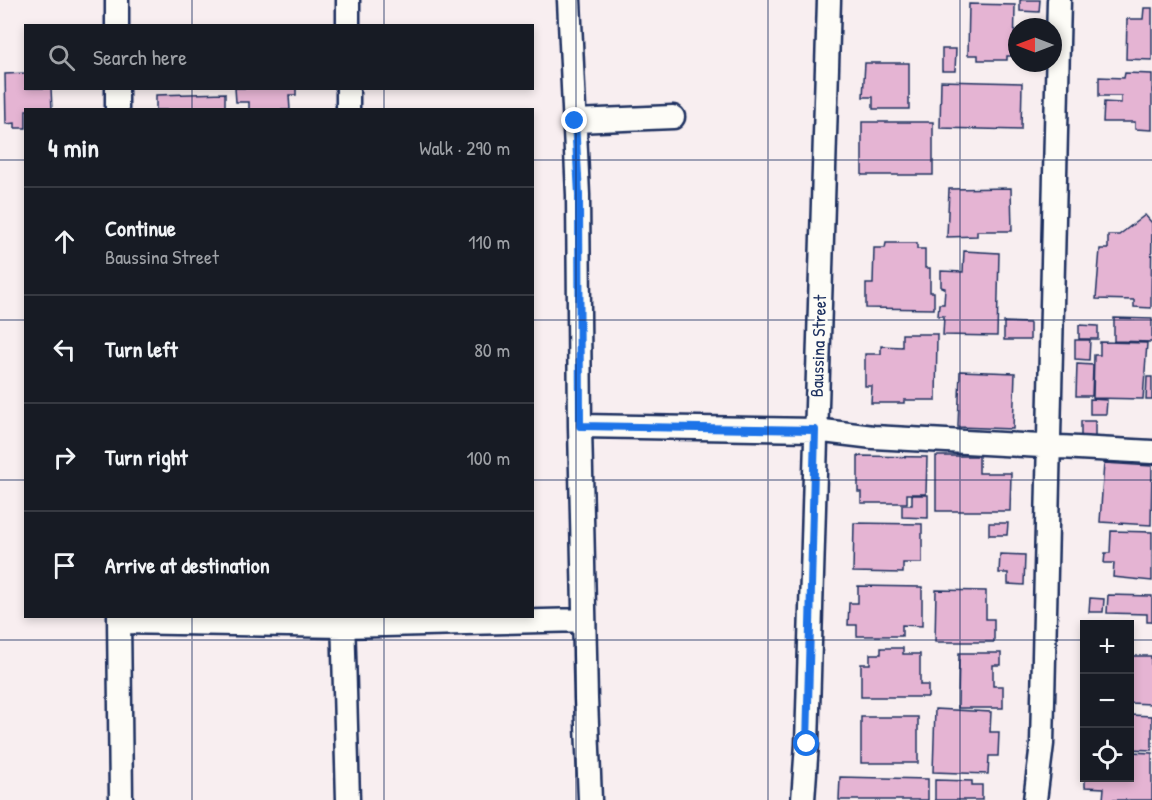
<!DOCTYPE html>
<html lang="en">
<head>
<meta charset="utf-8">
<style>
	body { margin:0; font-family:"Patrick Hand",sans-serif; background:#20242c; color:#f1f3f6 }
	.controls { position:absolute; right:18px; bottom:18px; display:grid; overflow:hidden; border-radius:0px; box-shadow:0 3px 9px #0003 }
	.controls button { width:54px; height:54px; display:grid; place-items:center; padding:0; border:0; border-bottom:2px solid #363941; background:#171b24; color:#f1f3f6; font:30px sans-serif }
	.compass { position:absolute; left:1008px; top:18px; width:54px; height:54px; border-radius:50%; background:#171b24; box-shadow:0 3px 9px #0003; rotate:270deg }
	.stop { position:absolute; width:18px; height:18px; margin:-14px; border:4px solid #1a73e8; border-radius:50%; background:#fff }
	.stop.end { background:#1a73e8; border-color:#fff; box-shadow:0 2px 6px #0008 }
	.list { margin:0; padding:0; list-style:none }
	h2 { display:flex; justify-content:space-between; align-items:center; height:78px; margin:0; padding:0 24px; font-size:26px }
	h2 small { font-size:20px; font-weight:400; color:#9ea1a6 }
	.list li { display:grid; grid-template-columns:39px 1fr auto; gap:18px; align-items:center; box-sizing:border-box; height:108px; padding:0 24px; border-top:2px solid #363941 }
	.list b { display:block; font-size:22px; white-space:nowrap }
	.list p { margin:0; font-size:20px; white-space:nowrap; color:#9ea1a6 }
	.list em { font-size:20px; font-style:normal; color:#9ea1a6 }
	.icon { flex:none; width:33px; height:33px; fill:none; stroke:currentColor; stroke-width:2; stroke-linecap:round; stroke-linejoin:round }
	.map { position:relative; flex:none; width:1152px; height:800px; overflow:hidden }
	.search { position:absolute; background:#171b24; box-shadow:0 3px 9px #0003; left:24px; top:24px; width:510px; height:66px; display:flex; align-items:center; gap:15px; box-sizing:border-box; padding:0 21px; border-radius:0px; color:#9ea1a6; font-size:22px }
	.panel { position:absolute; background:#171b24; box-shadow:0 3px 9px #0003; left:24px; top:108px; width:510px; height:510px; border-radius:0px }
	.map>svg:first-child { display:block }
	.building { fill:#e5b4d3; stroke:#1b2f5e; stroke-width:1.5 }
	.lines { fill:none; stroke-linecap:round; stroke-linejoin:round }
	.minor-casing { stroke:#1b2f5e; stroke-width:27 }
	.minor { stroke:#fdfcf7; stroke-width:22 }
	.route { stroke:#1a73e8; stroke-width:8 }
	.grid { fill:none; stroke:#1b2f5e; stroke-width:1.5; stroke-opacity:0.55 }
	.labels { text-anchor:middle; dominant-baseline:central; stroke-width:4.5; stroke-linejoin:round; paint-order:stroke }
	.street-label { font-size:18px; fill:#1b2f5e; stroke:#fdfcf7 }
</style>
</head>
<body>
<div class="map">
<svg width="1152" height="800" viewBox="0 0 1152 800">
	<rect width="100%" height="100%" fill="#f8eef0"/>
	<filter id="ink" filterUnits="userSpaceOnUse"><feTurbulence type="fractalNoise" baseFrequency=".0167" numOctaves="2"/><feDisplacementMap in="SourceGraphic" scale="12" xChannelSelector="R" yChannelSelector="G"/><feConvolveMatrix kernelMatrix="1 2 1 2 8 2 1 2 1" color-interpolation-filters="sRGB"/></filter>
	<g filter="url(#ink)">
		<path class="building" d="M1020,0H1040L1039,12L1020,11Z
			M969,4L1015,5L1014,56H1007V60H978V55H968Z
			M1144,8H1152V60L1126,59L1127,19H1143Z
			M942,49H956L955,71H942Z
			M865,63H909V109H873V97H863Z
			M26,73V88H51L52,110H26V128H15V123L6,124L5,74Z
			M1125,73L1152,74V130L1135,129V122H1103L1104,102L1121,103V96H1099V77L1124,78Z
			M941,81L1022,83L1021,130L940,128Z
			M235,88H296V95H289L290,110H249V102H236Z
			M225,93V110H156V95Z
			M862,122H933V175H862Z
			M1011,188L1012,231H977V236L947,237L949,189Z
			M1145,215L1152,223L1151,308L1134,307V300L1096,299L1100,249H1108V235H1119Z
			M886,243H917V249H925V268H930V292H934V309L866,308V284H873L874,248H885Z
			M964,251L999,253L997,336L943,335L944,316H938L939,304H944L945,288L941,287V271L963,272Z
			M1114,318L1152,319V342L1114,341Z
			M1004,322L1030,323V340H1004Z
			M1079,325L1098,326V339H1079Z
			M902,334H937L936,400H904V403H871L872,386H865V354H881V346L902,347Z
			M1075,340H1090L1089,360L1075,359Z
			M1100,342L1147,343L1143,399L1093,398L1094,355H1100Z
			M1077,364L1093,365L1092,396H1076Z
			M960,371L1015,373L1013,429L958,427Z
			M1147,377H1152V400H1146Z
			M1090,399L1107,400L1106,414H1090Z
			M1081,421H1095V437H1081Z
			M858,456L927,457L926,494H907V503H861V492H858Z
			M936,456H979V473H1011L1010,511H936Z
			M1104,463L1152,466L1151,525L1100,522Z
			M912,495H928V518L902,517V505H912Z
			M854,523L922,524V563H903V573L853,572Z
			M989,523H1008L1007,535H989Z
			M1111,531L1152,532V581L1113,577L1114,563H1104L1105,553H1110Z
			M1000,554L1025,555L1024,585L1008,584V573H999Z
			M858,586L922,587V626L902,625V636H857V625H848L849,603H858Z
			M936,590L986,591V619H994V642H935Z
			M1108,595L1152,596V622H1147V614L1107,613Z
			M1090,598L1104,599L1103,612H1089Z
			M881,648H903V654H920V685H928V697H861V664H870V654H881Z
			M959,653H1001V665H993V686H1003V708H958Z
			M1130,656H1151V704L1130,703Z
			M935,709L991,712L990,732H999L998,756H989L988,774L933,772Z
			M1130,715L1152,716V750L1130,749Z
			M861,717H918V763H861Z
			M1130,752L1152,753V800H1103L1104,788L1085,787V778H1130Z
			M840,777L928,779V800H839Z
			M935,780L972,781V785H982V800H935Z"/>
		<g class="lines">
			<defs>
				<path id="minor" d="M117,0V26
					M348,0V26
					M569,0L578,195L580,426L586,699L590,800
					M117,88V110
					M348,88V110
					M575,121L673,117
					M580,426L815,430L873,437L1152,452
					M119,616L121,800
					M343,616L348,800
					M119,622L343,626L584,620
					M803,800L807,744L829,0
					M1035,800L1042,744L1059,0"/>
			</defs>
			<use href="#minor" class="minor-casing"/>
			<use href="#minor" class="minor"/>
		</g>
	</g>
	<g class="lines" filter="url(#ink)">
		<path class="route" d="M575,121L579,195L580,426L815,430L807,744"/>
	</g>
	<path class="grid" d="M192,0V26M384,0V26M576,0V800M768,0V800M960,0V800M192,88V110M384,88V110M0,160H26M532,160H1152M0,320H26M532,320H1152M0,480H26M532,480H1152M192,616V800M384,616V800M0,640H1084M1130,640H1152"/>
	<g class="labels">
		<g class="street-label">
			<text transform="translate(818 346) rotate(-88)">Baussina Street</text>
		</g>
	</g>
</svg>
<div class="controls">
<button>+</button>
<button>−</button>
<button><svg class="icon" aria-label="locate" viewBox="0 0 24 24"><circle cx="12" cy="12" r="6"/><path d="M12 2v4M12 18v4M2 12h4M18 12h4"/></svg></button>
</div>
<svg class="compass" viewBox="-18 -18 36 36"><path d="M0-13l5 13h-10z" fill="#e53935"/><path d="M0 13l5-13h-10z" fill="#9ea1a6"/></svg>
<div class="stop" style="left:807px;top:744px"></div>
<div class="stop end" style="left:575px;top:121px"></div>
<div class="search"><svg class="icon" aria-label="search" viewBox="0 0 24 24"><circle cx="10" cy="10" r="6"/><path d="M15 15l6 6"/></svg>Search here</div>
<section class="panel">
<h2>4 min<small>Walk · 290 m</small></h2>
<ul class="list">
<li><svg class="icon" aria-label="ahead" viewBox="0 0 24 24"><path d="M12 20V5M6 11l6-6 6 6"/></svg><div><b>Continue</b><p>Baussina Street</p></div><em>110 m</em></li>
<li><svg class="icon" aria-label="left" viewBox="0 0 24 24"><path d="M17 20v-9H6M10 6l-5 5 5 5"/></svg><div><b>Turn left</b></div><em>80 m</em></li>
<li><svg class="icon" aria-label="right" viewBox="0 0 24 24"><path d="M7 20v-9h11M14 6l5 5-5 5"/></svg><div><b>Turn right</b></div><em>100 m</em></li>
<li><svg class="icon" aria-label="arrive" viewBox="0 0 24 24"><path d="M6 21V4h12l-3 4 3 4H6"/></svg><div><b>Arrive at destination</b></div></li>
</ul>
</section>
</div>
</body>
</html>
